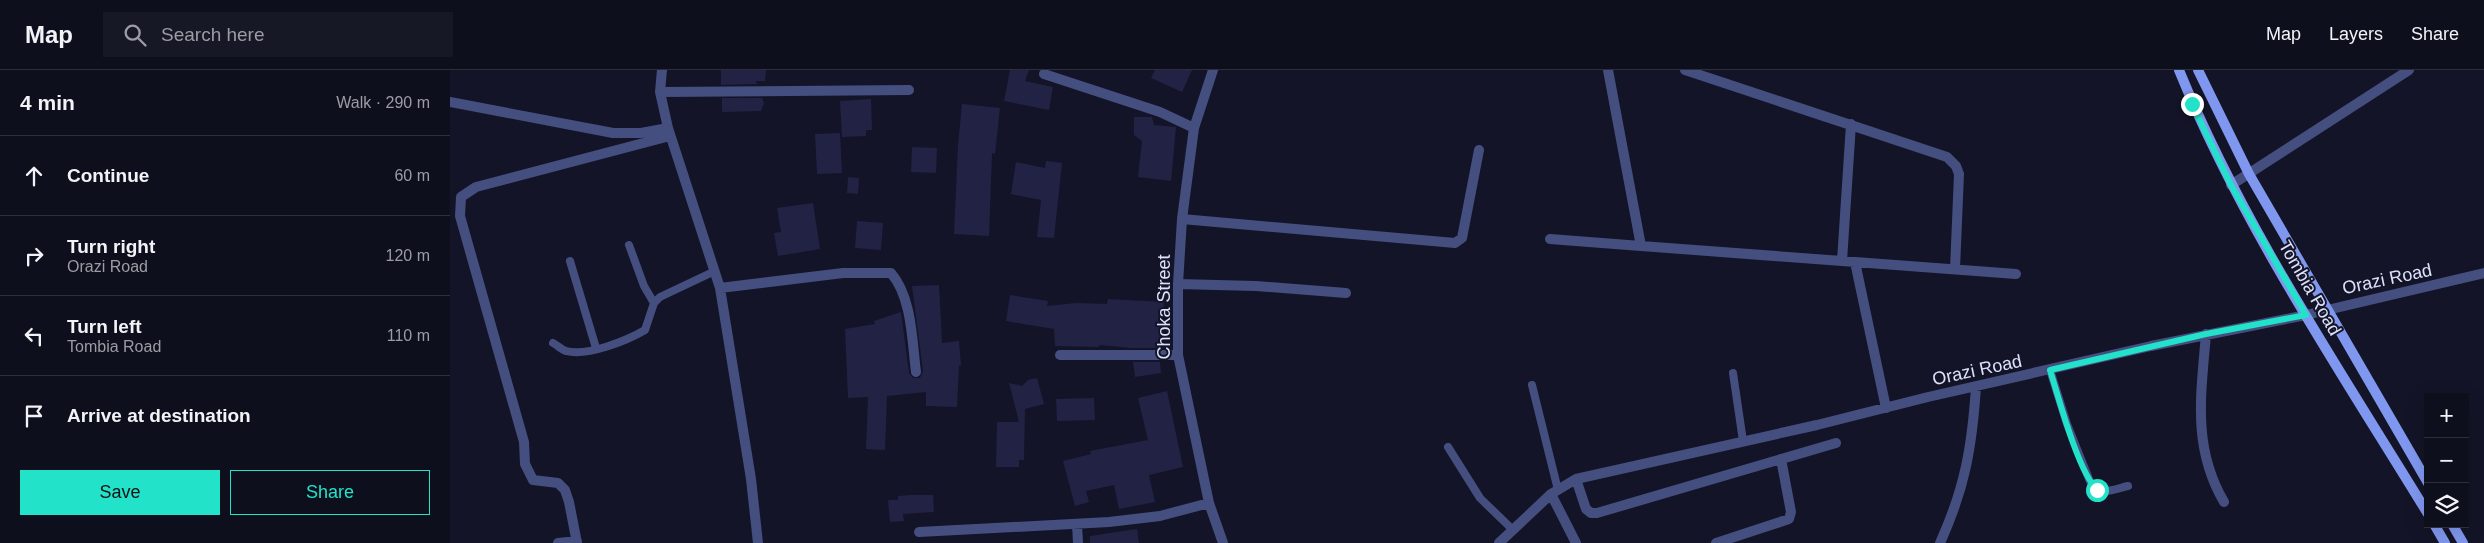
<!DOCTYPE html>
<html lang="en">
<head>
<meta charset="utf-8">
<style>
	body { margin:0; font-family:Arial,sans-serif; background:#171826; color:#f1f3f6 }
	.controls { position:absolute; right:15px; bottom:15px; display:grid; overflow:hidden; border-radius:0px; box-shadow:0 5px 20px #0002 }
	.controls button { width:45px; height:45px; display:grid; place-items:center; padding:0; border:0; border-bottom:1px solid #2e2f3b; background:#0e0f1d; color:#f1f3f6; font:25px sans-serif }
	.stop { position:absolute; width:15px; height:15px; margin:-11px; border:4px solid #22e2ca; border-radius:50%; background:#fff }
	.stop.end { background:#22e2ca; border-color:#fff; box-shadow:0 1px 5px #0008 }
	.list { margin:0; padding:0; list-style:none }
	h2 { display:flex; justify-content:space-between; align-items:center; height:65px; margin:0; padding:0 20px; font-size:21px }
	h2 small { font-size:16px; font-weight:400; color:#9b9ca4 }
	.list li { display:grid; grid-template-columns:32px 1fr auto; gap:15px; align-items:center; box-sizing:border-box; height:80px; padding:0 20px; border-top:1px solid #2e2f3b }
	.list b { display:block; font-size:19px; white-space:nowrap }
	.list p { margin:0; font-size:16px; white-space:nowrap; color:#9b9ca4 }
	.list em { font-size:16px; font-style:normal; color:#9b9ca4 }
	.actions { display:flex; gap:10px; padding:15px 20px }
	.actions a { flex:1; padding:11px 0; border:1px solid #22e2ca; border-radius:0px; text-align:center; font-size:18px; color:#22e2ca }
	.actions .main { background:#22e2ca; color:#111 }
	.icon { flex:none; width:28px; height:28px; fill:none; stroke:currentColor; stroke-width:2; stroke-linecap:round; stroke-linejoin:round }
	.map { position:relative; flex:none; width:2034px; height:473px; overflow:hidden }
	header { display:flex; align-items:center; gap:30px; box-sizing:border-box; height:70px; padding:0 25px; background:#0e0f1d; border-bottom:1px solid #2e2f3b }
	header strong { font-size:24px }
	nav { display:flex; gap:28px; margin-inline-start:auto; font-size:18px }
	.search { width:350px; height:45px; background:#171826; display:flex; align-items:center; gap:12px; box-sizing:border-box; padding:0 18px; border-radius:0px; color:#9b9ca4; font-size:19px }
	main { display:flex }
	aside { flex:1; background:#0e0f1d }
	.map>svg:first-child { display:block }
	.building { fill:#222245 }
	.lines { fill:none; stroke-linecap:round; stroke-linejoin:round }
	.service { stroke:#444f80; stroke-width:8 }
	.minor { stroke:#444f80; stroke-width:10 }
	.secondary { stroke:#8097ef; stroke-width:10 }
	.route { stroke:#22e2ca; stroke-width:6 }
	.labels { text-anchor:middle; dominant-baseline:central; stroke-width:4; stroke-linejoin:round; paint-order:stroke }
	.street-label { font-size:18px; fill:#dde1fb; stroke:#131427 }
</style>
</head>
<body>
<header>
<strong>Map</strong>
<div class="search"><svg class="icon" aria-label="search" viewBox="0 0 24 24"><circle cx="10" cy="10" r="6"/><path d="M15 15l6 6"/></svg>Search here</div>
<nav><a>Map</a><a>Layers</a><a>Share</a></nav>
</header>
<main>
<aside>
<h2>4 min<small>Walk · 290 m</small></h2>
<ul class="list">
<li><svg class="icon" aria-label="ahead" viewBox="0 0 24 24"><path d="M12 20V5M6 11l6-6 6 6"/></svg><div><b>Continue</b></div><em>60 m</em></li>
<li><svg class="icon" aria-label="right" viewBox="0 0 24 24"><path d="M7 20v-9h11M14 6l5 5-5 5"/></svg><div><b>Turn right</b><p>Orazi Road</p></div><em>120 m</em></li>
<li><svg class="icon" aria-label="left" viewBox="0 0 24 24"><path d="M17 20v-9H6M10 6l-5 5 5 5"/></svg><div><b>Turn left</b><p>Tombia Road</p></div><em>110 m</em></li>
<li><svg class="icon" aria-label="arrive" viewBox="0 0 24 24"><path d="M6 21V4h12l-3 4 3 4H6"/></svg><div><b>Arrive at destination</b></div></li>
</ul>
<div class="actions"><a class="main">Save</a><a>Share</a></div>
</aside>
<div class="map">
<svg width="2034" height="473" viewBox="0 0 2034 473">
	<rect width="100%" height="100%" fill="#131427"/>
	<path class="building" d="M271,0H316L315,11H306L307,14L271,15Z
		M560,0H579L575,11L603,17L599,40L554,31Z
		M705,0H742L732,22L701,8Z
		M272,28H312L314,33L311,41L272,42Z
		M421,29L422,60H416V66L392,67L390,31Z
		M512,34L550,38L545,84L542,83L539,166L504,164L508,75Z
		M684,47H702L704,55L726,57L721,111L688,107L692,71L684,65Z
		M390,63L392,103L367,104L365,64Z
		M462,77L487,78L486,103L461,102Z
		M596,91L612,93L604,168L587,167L591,130L561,124L566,92L595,98Z
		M398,107L409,108L408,124L397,123Z
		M363,133L370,179L328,186L324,163L331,162L327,138Z
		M407,151L433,153L431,180L405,178Z
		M489,215L492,273L509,271L511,295L509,296L507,337L476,336V322L437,326L435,380L416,379L418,327L398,328L395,259L425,254L424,251L451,242L459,303L463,308H470L473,301L462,216Z
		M560,225L598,231L597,236L626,233L657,234L658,229L714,232L711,278H681L649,275V277L605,276L604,259L556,251Z
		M683,292H710L711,303L685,307Z
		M587,308L594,334L575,339L574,390H569V397H546L547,352H569L559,313L572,316L578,310Z
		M717,321L733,397L699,405L705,432L669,439L664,415L636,421L639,432L625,436L613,391L641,384L640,381L698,370L688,328Z
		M644,328L645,350L607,351L606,329Z
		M461,425H483L484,442L453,444L454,451L440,452L438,430H448V426Z
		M687,459L689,473H640V466Z"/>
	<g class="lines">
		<path class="service" d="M179,175L194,216L204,233
			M120,191L146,278
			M103,273C107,275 112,280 116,281C137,287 178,270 195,260L204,233L210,227L265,201
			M1600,300L1617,354L1641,414C1652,426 1664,419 1678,416
			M1283,303L1293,371
			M1082,315L1108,420
			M998,377L1030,428L1063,460"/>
		<path class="minor" d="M212,0L210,22L218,58L270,218L301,409L308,473
			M763,0L744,58L732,149L728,214V285L759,433L773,473
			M1158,0L1191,176L1566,204
			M1235,0L1497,87L1506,96L1509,104L1505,199
			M594,4L710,42L744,58
			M210,22L459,20
			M0,32L163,63H191L218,58
			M1781,115L1959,0
			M732,149L1005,173L1012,168L1029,80
			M1100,169L1191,176
			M1392,191L1401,54
			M1405,192L1436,338
			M728,214L806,216L896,223
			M270,218L393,203H441C462,227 462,271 466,302
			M1756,264C1751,325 1742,377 1774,432
			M610,285H728
			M1126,409L1136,439L1141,443H1147L1386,373
			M1101,424L1126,473
			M627,454L628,473
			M469,462L659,452L710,446L759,433
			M108,473L127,471
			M127,473L119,432L115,420L108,413L83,410L75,394L74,372L10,146L11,127L26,117L220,66
			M1049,473L1101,424L1126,409L1367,355L1478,327L1701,276L1856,245L2034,203
			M1266,473L1339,449L1341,442L1331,389
			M1490,473C1515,418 1522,377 1526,317"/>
		<path class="secondary" d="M1729,0C1793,157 1890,300 1978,444
			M1748,0L1799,104L1978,413
			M1984,454L1995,473
			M2002,454L2013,473"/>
	</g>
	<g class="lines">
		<path class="route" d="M1647,420C1628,401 1609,329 1600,300L1756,264L1856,245L1781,115L1742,34"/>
	</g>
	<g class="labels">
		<g class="street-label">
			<text transform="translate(1937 209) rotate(-12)">Orazi Road</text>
			<text transform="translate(1860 218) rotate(60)">Tombia Road</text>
			<text transform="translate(714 237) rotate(-90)">Choka Street</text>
			<text transform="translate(1527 300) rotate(-12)">Orazi Road</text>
		</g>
	</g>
</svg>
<div class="controls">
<button>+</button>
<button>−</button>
<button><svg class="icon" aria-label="layers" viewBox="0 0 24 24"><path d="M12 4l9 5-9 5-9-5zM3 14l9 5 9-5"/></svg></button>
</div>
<div class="stop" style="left:1647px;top:420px"></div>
<div class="stop end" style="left:1742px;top:34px"></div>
</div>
</main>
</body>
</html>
